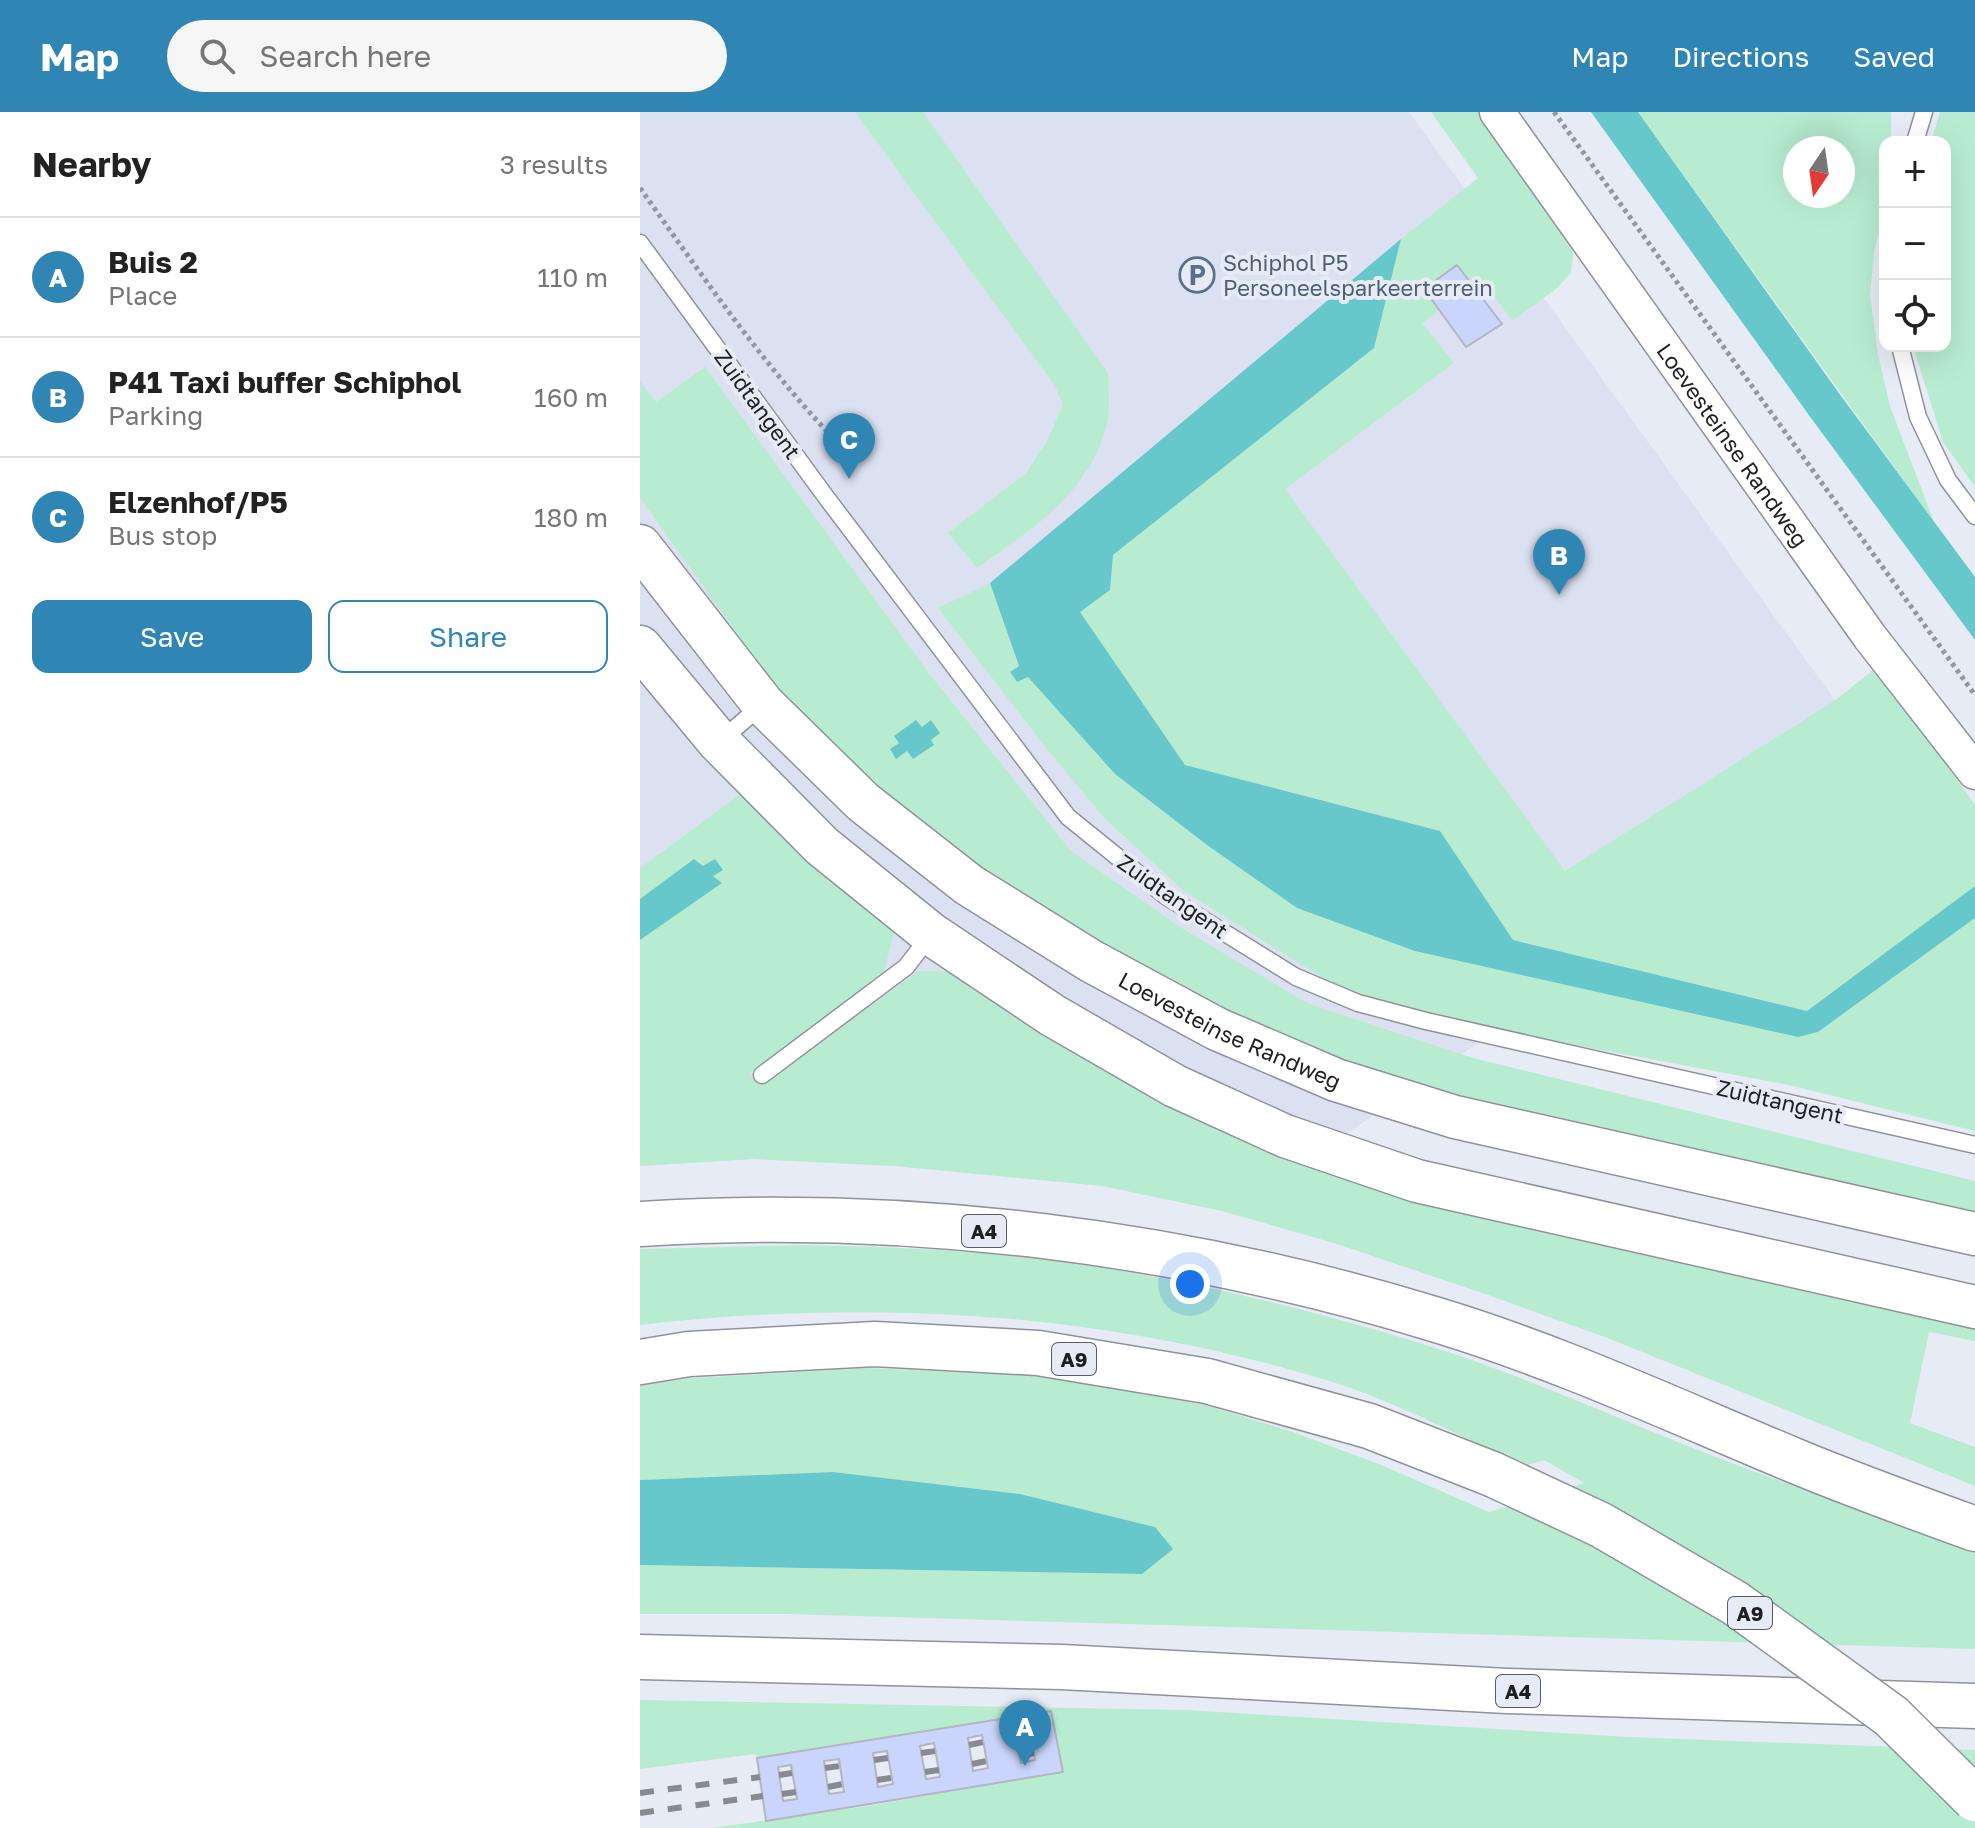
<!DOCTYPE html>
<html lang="en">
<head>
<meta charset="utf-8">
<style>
	body { margin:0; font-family:"Golos Text",sans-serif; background:#f6f6f6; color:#222 }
	.controls { position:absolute; right:24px; top:24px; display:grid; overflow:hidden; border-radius:16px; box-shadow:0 8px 32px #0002 }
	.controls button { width:72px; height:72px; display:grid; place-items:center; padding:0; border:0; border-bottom:2px solid #e0e0e0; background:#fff; color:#222; font:40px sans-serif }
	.compass { position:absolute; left:1143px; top:24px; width:72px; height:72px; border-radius:50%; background:#fff; box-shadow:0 8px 32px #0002; rotate:193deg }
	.you { position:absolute; left:550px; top:1172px; width:28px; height:28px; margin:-20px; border:6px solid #fff; border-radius:50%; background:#1a73e8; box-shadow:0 0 0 12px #1a73e833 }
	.badge { display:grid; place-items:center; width:52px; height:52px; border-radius:50%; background:#2f85b4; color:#fff; font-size:26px; font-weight:700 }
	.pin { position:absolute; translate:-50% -66px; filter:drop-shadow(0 2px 4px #0008) }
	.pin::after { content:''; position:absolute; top:42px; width:28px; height:24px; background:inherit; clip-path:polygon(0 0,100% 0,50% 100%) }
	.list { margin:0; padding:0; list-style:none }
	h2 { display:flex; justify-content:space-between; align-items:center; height:104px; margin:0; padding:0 32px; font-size:34px }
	h2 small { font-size:26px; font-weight:400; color:#767676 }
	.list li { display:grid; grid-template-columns:52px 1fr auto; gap:24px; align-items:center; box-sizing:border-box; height:120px; padding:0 32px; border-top:2px solid #e0e0e0 }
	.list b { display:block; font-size:30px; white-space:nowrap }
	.list p { margin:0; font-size:26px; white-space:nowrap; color:#767676 }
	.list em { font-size:26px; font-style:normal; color:#767676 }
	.actions { display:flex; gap:16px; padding:24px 32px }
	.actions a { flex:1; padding:18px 0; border:2px solid #2f85b4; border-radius:16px; text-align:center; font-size:28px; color:#2f85b4 }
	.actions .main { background:#2f85b4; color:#fff }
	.icon { flex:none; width:44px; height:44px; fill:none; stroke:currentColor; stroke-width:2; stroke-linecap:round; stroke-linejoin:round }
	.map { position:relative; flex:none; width:1335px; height:1716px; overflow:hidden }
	header { display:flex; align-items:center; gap:48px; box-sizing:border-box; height:112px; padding:0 40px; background:#2f85b4; color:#fff }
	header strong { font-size:38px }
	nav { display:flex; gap:44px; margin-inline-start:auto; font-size:28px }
	.search { width:560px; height:72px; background:#f6f6f6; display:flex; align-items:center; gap:20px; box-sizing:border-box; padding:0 28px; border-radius:44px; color:#767676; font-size:30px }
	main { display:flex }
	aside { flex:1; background:#fff }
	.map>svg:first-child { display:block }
	.built { fill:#dce1f2 }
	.green { fill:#b8ecd0; fill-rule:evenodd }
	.water { fill:#66c8cb }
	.building { fill:#c9d5fc; stroke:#b3b6bf; stroke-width:2; fill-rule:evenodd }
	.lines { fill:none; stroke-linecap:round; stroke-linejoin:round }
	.service-casing { stroke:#8f929b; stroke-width:19 }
	.minor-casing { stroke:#8f929b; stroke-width:37 }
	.tertiary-casing { stroke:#8f929b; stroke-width:45 }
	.motorway-casing { stroke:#8f929b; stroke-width:47 }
	.path { stroke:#94979e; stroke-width:5; stroke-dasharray:4 4; stroke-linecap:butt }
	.service { stroke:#fff; stroke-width:16 }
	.minor { stroke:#fff; stroke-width:34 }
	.tertiary { stroke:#fff; stroke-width:42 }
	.motorway { stroke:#fff; stroke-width:44 }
	.rail { stroke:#888a91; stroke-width:6; stroke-dasharray:14 14; stroke-linecap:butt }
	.motorway-bridge-casing { stroke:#8f929b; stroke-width:47; stroke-linecap:butt }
	.motorway-bridge { stroke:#fff; stroke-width:44 }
	.labels { text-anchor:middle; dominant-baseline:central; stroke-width:8; stroke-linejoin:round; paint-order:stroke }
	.shield { fill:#e7ebf5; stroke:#5a5c61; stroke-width:2 }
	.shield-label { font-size:20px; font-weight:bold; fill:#1e1f22 }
	.service-label { font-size:22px; fill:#4e5e75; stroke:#e7ebf5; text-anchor:start }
	.street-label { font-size:22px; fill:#1e1f22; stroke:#e7ebf5 }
</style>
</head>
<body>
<header>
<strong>Map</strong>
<div class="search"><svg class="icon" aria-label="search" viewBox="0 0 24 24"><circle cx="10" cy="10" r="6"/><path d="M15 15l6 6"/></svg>Search here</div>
<nav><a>Map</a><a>Directions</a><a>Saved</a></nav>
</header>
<main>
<aside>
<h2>Nearby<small>3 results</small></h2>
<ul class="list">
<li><span class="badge">A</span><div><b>Buis 2</b><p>Place</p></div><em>110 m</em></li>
<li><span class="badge">B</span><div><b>P41 Taxi buffer Schiphol</b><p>Parking</p></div><em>160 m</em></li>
<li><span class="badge">C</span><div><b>Elzenhof/P5</b><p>Bus stop</p></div><em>180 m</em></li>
</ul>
<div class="actions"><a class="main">Save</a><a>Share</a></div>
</aside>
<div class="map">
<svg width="1335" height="1716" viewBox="0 0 1335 1716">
	<rect width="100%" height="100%" fill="#e7ebf5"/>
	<path class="built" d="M0,0H769L1242,653L612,1087L399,1061L112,1047L0,1054Z"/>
	<path class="green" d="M215,0H283L468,261C469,280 471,304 464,323C441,388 390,418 337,456L308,421L385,362L406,331L423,293L415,274Z
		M791,0H846L928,114L933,143L931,161L916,177L872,209L843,168L782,211L814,251L645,377L925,759L1194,589L1237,555L1335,693V774L1167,899L873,828L800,719L545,653L439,499L470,478L473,443L734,236L761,127L838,66Z
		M998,0H1251V30H1245V98L1235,134L1230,182L1238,243L1250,294L1294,410ZM1155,36H1203V84H1155Z
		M1300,0H1335V375L1303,330L1273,234H1305V30H1291Z
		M65,255L288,560L431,739L540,815L669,892L833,946L1335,1069V1112L827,1000L592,915L380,793L169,622L0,386V269L16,290Z
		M350,471L379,555L371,560L377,569L388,564L475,662L567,733L657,796L1158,925L1178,920L1335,806V1019L1149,973L833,914L702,878L544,779L466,708L407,637L298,496Z
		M102,681L255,816L243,864L109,961L121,974L278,859H312L513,980L1335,1208V1229L1289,1220L1270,1311L1335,1335V1374L970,1227L848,1183L697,1132L582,1099L462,1074L254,1054L112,1047L0,1054V756Z
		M165,1133C243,1135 320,1137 397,1146C533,1164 671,1196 802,1238C888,1266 969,1303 1053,1336C1145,1373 1241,1403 1335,1436V1537L148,1502H0V1453L501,1462L515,1415L380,1382L193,1360L0,1368V1273L54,1266L228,1256L399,1264L565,1293L653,1320L739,1352L849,1400L944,1371L904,1348L884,1354C820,1324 757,1290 689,1269C466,1200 231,1186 0,1213V1137Z
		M0,1588L545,1598L988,1625L1335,1638V1716H71L222,1695L422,1660L411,1599L117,1646L116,1642L0,1657Z"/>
	<path class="water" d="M951,0H998L1201,284L1335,465V528L1171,306Z
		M761,127L734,236L473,443L470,478L440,500L545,653L800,719L873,828L1167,899L1335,774V806L1178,920L1158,925L775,839L657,796L567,733L475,662L388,565L377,570L370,560L379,554L350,471Z
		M276,608L282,615L291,608L300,621L291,628L294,633L273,647L267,639L256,647L250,637L259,631L254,624Z
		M54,747L63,754L75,747L83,758L73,764L82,771L0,828V787Z
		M193,1360L380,1382L515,1415L533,1437L502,1462L0,1453V1368Z"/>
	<path class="building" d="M817,153L862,212L826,235L784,177Z
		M411,1599L423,1660L126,1709L117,1646ZM389,1615L395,1648L381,1651L375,1617ZM342,1623L348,1656L333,1659L328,1626ZM294,1631L300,1665L286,1667L280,1634ZM247,1639L253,1672L238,1675L233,1641ZM199,1647L204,1680L189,1682L184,1649ZM151,1653L157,1687L143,1689L138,1655Z"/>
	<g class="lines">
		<defs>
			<path id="service" d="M1275,30L1284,0
				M0,131L186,385L428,705L527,785L656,865L718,891L786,909L1335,1033
				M1260,234L1278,305L1308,368L1335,404
				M79,630L122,593
				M122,963L266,855L290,824"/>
			<g id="minor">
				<path id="s1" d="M857,0L1230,525L1335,660"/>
			</g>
			<g id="tertiary">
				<path id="s2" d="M0,434L123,592L223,690L329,773L451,849L577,917L696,968L815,1005L1335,1122"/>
				<path d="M0,535L79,630L182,734L291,822L412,903L535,974L645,1024L777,1069L1335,1195"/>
			</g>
			<path id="motorway" d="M0,1112C267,1095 541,1129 797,1208C919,1245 1035,1299 1153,1348C1213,1373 1274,1395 1335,1417
				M0,1250L49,1242L235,1232L398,1241L567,1269L729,1314L852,1362
				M0,1545L422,1555L867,1579L1335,1594"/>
		</defs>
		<use href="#service" class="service-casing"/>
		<use href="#minor" class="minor-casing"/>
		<use href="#tertiary" class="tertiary-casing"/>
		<use href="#motorway" class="motorway-casing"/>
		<path class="path" d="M914,0L1335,583
			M0,76C61,162 121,250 194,327"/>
		<use href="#service" class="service"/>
		<use href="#minor" class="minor"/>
		<use href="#tertiary" class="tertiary"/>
		<use href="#motorway" class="motorway"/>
		<path class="rail" d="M377,1624L391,1622
			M329,1633L343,1630
			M281,1641L296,1639
			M380,1643L394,1641
			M234,1648L248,1646
			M332,1652L347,1649
			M185,1656L200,1654
			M285,1660L299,1658
			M139,1663L152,1661
			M237,1668L251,1666
			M188,1675L203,1672
			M0,1681L120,1665
			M142,1682L156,1680
			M0,1701L123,1684"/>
		<defs>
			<path id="motorway-bridge" d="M852,1362L961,1413L1095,1491L1251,1604L1335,1687"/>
		</defs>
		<use href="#motorway-bridge" class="motorway-bridge-casing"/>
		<use href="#motorway-bridge" class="motorway-bridge"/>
	</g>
	<defs>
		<symbol id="parking-ring" viewBox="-11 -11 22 22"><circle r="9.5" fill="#e7ebf5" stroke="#5c6f8a" stroke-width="1.5"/><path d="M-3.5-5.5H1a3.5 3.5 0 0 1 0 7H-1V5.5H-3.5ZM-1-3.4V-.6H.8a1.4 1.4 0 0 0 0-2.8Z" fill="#5c6f8a"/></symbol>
	</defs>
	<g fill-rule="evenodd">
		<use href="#parking-ring" x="537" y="143" width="40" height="40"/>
	</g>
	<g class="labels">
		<g class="shield">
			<rect x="322" y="1103" width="44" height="32" rx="6"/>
			<rect x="412" y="1231" width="44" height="32" rx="6"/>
			<rect x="1088" y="1485" width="44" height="32" rx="6"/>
			<rect x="856" y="1563" width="44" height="32" rx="6"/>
		</g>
		<g class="shield-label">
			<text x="344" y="1119">A4</text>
			<text x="434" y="1247">A9</text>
			<text x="1110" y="1501">A9</text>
			<text x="878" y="1579">A4</text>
		</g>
		<g class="service-label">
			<text x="583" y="150">Schiphol P5<tspan x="583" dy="25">Personeelsparkeerterrein</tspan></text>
		</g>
		<g class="street-label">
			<text transform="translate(118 292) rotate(54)">Zuidtangent</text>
			<text stroke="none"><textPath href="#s1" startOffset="408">Loevesteinse Randweg</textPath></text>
			<text transform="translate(533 784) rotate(35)">Zuidtangent</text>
			<text stroke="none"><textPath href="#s2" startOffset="774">Loevesteinse Randweg</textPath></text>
			<text transform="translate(1140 989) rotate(13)">Zuidtangent</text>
		</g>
	</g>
</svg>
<div class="controls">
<button>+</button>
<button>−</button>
<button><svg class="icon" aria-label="locate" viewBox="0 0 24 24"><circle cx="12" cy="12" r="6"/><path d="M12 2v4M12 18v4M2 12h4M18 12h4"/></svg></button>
</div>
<svg class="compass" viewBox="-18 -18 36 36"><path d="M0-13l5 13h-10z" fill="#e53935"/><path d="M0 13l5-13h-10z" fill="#767676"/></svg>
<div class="you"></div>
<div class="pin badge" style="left:385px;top:1654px">A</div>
<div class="pin badge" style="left:919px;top:483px">B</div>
<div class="pin badge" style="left:209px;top:367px">C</div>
</div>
</main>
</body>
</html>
